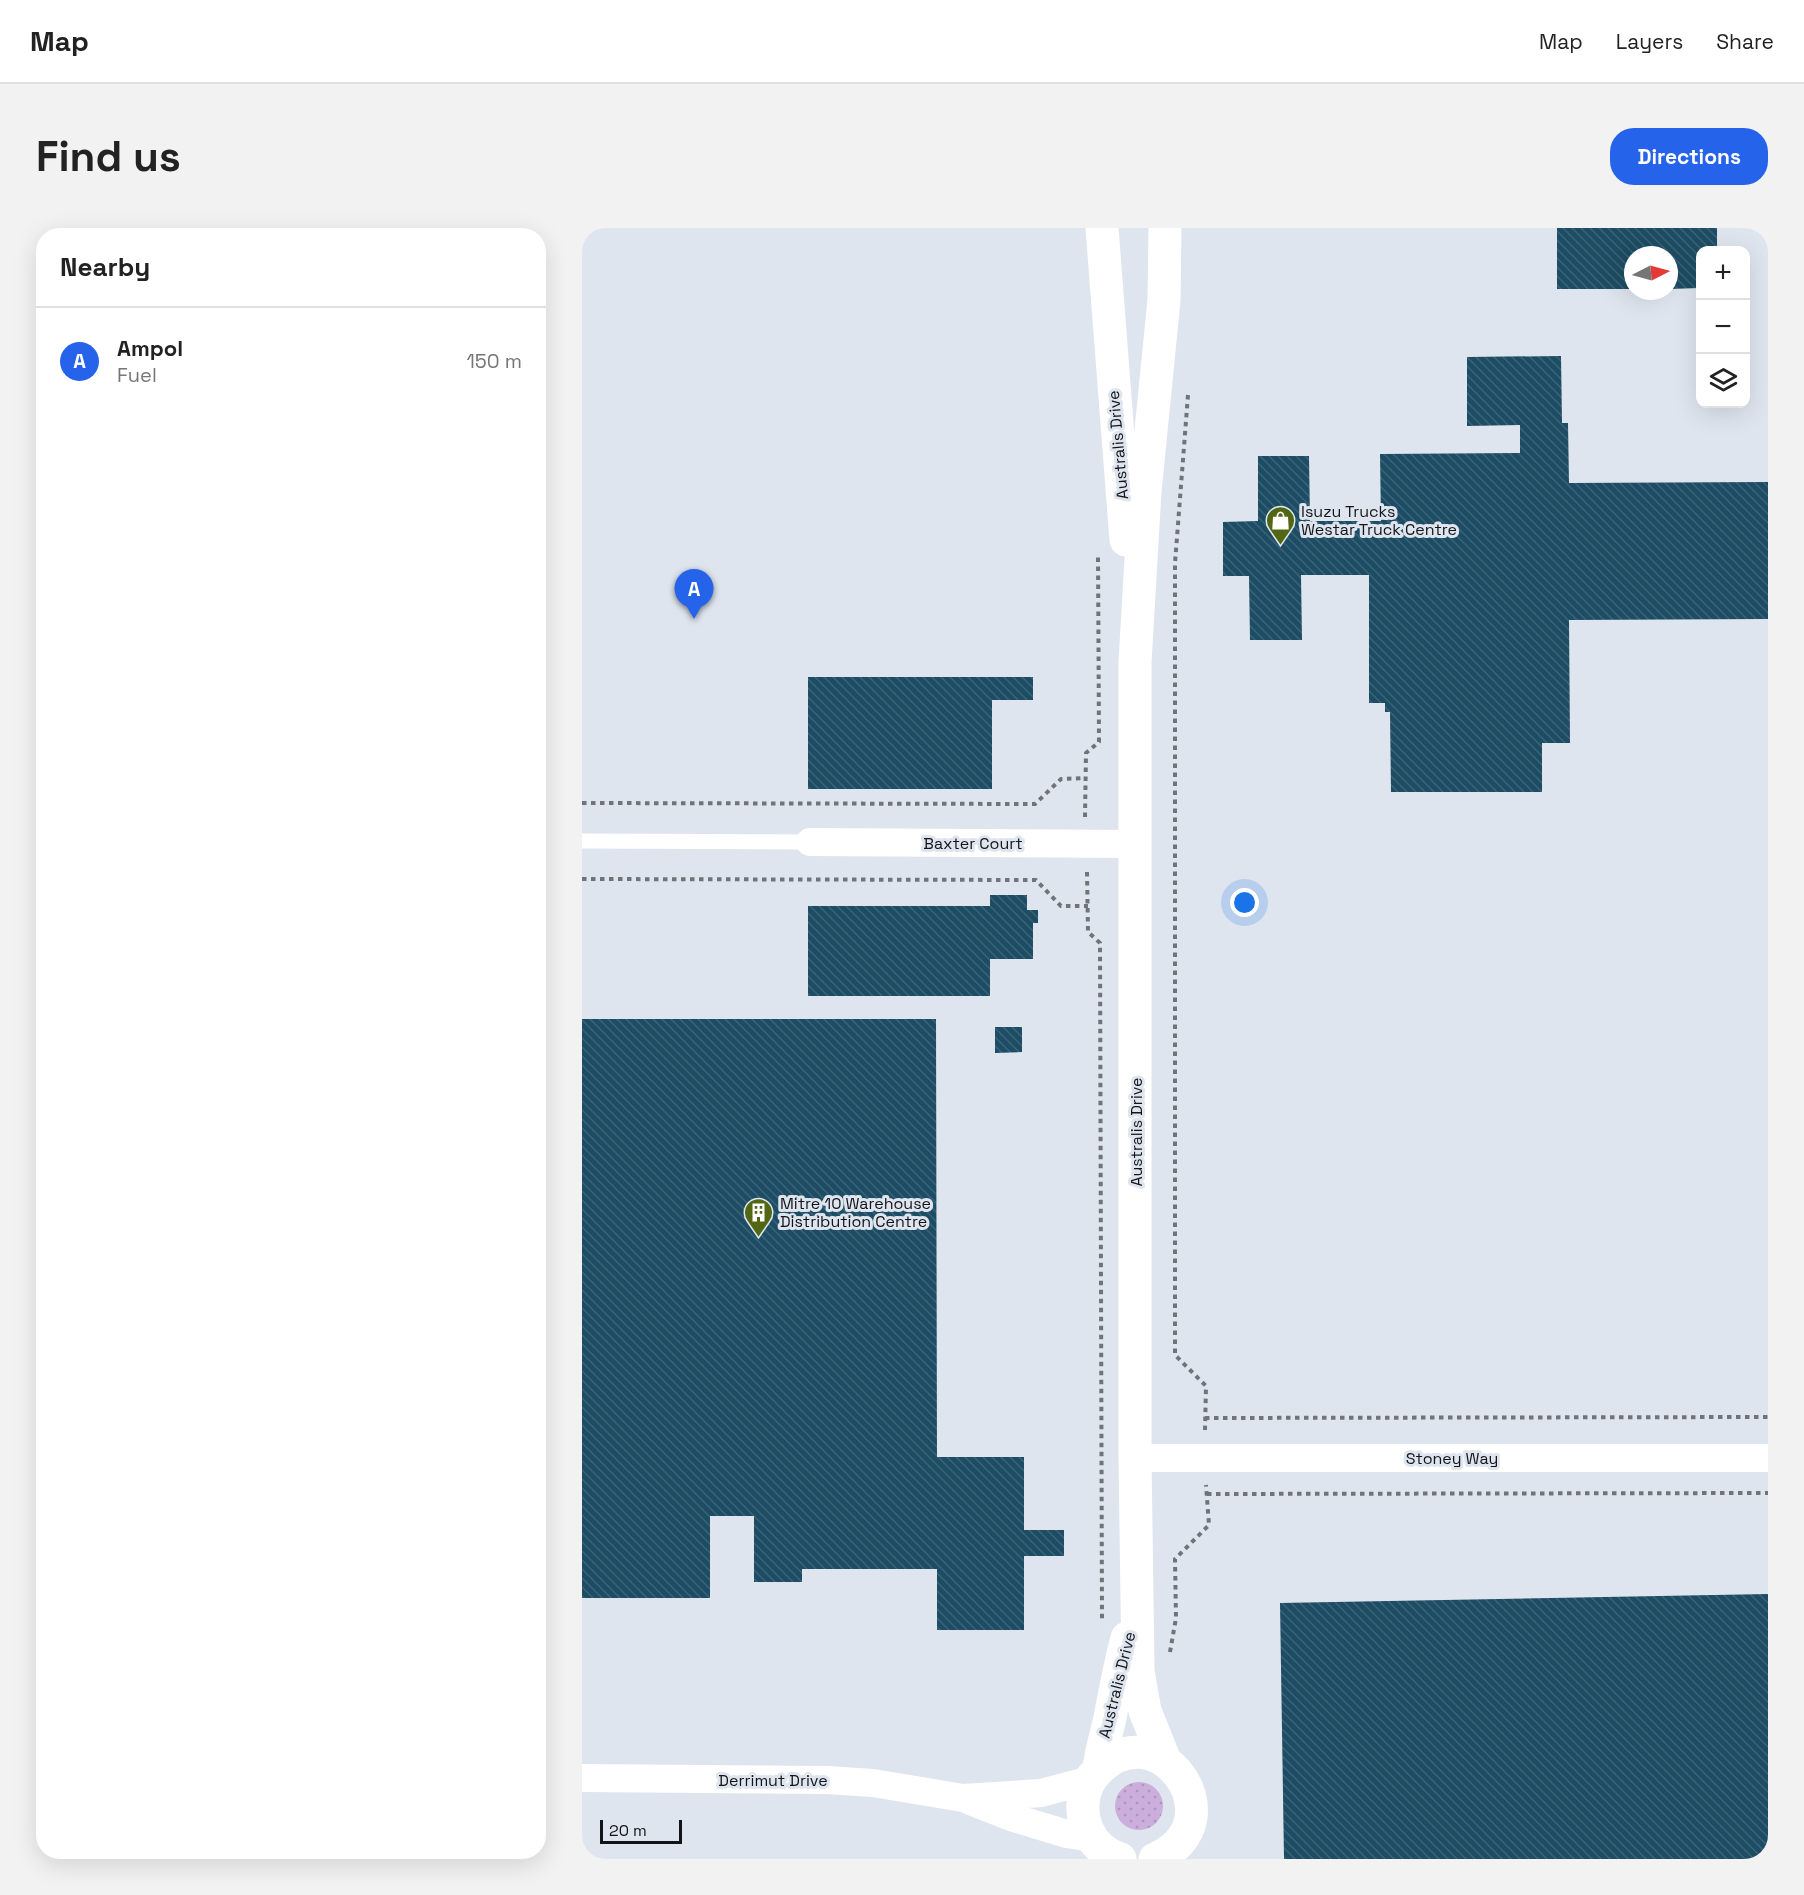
<!DOCTYPE html>
<html lang="en">
<head>
<meta charset="utf-8">
<style>
	body { margin:0; font-family:"Space Grotesk",sans-serif; background:#f2f2f2; color:#222 }
	.controls { position:absolute; right:18px; top:18px; display:grid; overflow:hidden; border-radius:12px; box-shadow:0 6px 24px #0002 }
	.controls button { width:54px; height:54px; display:grid; place-items:center; padding:0; border:0; border-bottom:2px solid #e0e0e0; background:#fff; color:#222; font:30px sans-serif }
	.compass { position:absolute; left:1042px; top:18px; width:54px; height:54px; border-radius:50%; background:#fff; box-shadow:0 6px 24px #0002; rotate:84deg }
	.scale { position:absolute; left:18px; bottom:15px; width:82px; box-sizing:border-box; padding-left:6px; border:3px solid #121417; border-top:0; font-size:16px; line-height:21px; white-space:nowrap; color:#121417; -webkit-text-stroke:4px #dfe5ef; paint-order:stroke }
	.you { position:absolute; left:663px; top:675px; width:21px; height:21px; margin:-15px; border:4px solid #fff; border-radius:50%; background:#1a73e8; box-shadow:0 0 0 9px #1a73e833 }
	.badge { display:grid; place-items:center; width:39px; height:39px; border-radius:50%; background:#2563eb; color:#fff; font-size:20px; font-weight:700 }
	.pin { position:absolute; translate:-50% -50px; filter:drop-shadow(0 2px 3px #0008) }
	.pin::after { content:''; position:absolute; top:32px; width:21px; height:18px; background:inherit; clip-path:polygon(0 0,100% 0,50% 100%) }
	.list { margin:0; padding:0; list-style:none }
	h2 { display:flex; justify-content:space-between; align-items:center; height:78px; margin:0; padding:0 24px; font-size:26px }
	h2 small { font-size:20px; font-weight:400; color:#767676 }
	.list li { display:grid; grid-template-columns:39px 1fr auto; gap:18px; align-items:center; box-sizing:border-box; height:108px; padding:0 24px; border-top:2px solid #e0e0e0 }
	.list b { display:block; font-size:22px; white-space:nowrap }
	.list p { margin:0; font-size:20px; white-space:nowrap; color:#767676 }
	.list em { font-size:20px; font-style:normal; color:#767676 }
	.icon { flex:none; width:33px; height:33px; fill:none; stroke:currentColor; stroke-width:2; stroke-linecap:round; stroke-linejoin:round }
	.map { position:relative; flex:none; width:1186px; height:1631px; overflow:hidden; border-radius:24px }
	header { display:flex; align-items:center; gap:36px; box-sizing:border-box; height:84px; padding:0 30px; background:#fff; border-bottom:2px solid #e0e0e0 }
	header strong { font-size:28px }
	nav { display:flex; gap:33px; margin-inline-start:auto; font-size:21px }
	.intro { display:flex; align-items:center; justify-content:space-between; box-sizing:border-box; height:144px; padding:0 36px }
	h1 { margin:0; font-size:42px }
	.button { padding:15px 27px; border-radius:24px; background:#2563eb; color:#fff; font-size:21px; font-weight:700 }
	main { display:flex; gap:36px; padding:0 36px }
	aside { flex:1; background:#fff; border-radius:24px; box-shadow:0 6px 24px #0002 }
	.map>svg:first-child { display:block }
	.grass { fill:url(#grass-dots) }
	.building { fill:url(#building-back-hatch) }
	.lines { fill:none; stroke-linecap:round; stroke-linejoin:round }
	.path { stroke:#70747a; stroke-width:4; stroke-dasharray:4.5 4.5; stroke-linecap:butt }
	.lane { stroke:#fff; stroke-width:15 }
	.street { stroke:#fff; stroke-width:28 }
	.secondary { stroke:#fff; stroke-width:33 }
	.labels { text-anchor:middle; dominant-baseline:central; stroke-width:6; stroke-linejoin:round; paint-order:stroke }
	.street-label { font-size:16px; fill:#121417; stroke:#dfe5ef }
	.poi-label { font-size:16px; fill:#121417; stroke:#dfe5ef; text-anchor:start }
</style>
</head>
<body>
<header>
<strong>Map</strong>
<nav><a>Map</a><a>Layers</a><a>Share</a></nav>
</header>
<div class="intro"><h1>Find us</h1><a class="button">Directions</a></div>
<main>
<aside>
<h2>Nearby<small></small></h2>
<ul class="list">
<li><span class="badge">A</span><div><b>Ampol</b><p>Fuel</p></div><em>150 m</em></li>
</ul>
</aside>
<div class="map">
<svg width="1186" height="1631" viewBox="0 0 1186 1631">
	<defs>
		<pattern id="grass-dots" width="8" height="8" patternUnits="userSpaceOnUse" patternTransform="scale(1.5)"><rect width="8" height="8" fill="#cbaedb"/><path d="M2 2h.1M6 6h.1" fill="none" stroke="#ad95bb" stroke-width="1.8" stroke-linecap="round"/></pattern>
		<pattern id="building-back-hatch" width="6" height="6" patternUnits="userSpaceOnUse" patternTransform="scale(1.5)"><rect width="6" height="6" fill="#1d4d64"/><path d="M-1 5l2 2M0 0l6 6M5-1l2 2" fill="none" stroke="#3c6275"/></pattern>
	</defs>
	<rect width="100%" height="100%" fill="#dfe5ef"/>
	<path class="grass" d="M533 1578a24 24 0 1 1 48 0a24 24 0 1 1-48 0Z"/>
	<path class="building" d="M975,0H1135V22H1118V60L1087,61V27H1051V61H975Z
		M979,128L980,195H986L987,255L1186,254V391L987,392L988,515H960V564H809L808,484H803V475H787V347H719L720,412H668L667,348H641V294L676,293V228H727L728,293H799L798,226L938,225V197L885,198V129Z
		M226,449H451V472H410V561H226Z
		M408,667H445V682H456V695H451V731H408V768H226V678H408Z
		M0,791H354L355,1229H442V1302H482V1328H442V1402H355V1341H220V1354H172V1288H128V1370H0Z
		M413,799H440V824L413,825Z
		M1186,1366V1631H702L698,1375Z"/>
	<g class="lines">
		<path class="path" d="M606,167L593,335V1127L624,1158L623,1202
			M0,575L453,576L479,551L503,550
			M503,589L504,525L517,514L516,326
			M505,644L506,704L518,715L520,1393
			M0,651L454,652L479,678H506
			M623,1190L1186,1189
			M625,1266L1186,1265
			M588,1424L594,1390L593,1331L627,1297L624,1257"/>
		<path class="lane" d="M0,613L228,614"/>
		<path class="street" d="M228,614L554,616
			M553,1230H1186
			M0,1550L245,1552L291,1555L381,1570L459,1565L508,1552
			M388,1573L429,1589L485,1606L510,1610"/>
		<path class="secondary" d="M520,0L544,312
			M583,0L582,72L563,263L553,434V1230L556,1443L563,1483L583,1533
			M517,1541C519,1523 524,1507 528,1490C533,1463 538,1437 545,1410
			M538,1631C523,1626 511,1615 505,1601C498,1584 500,1562 511,1548C572,1474 660,1593 573,1631"/>
	</g>
	<defs>
		<symbol id="shop-pin" viewBox="-11 -11 22 30"><path d="M0 17L-7.5 6A9.5 9.5 0 1 1 7.5 6Z" fill="#526713" stroke="#dfe5ef"/><path d="M-5-2.5h2.3a2.7 3.5 0 0 1 5.4 0H5L5.5 6h-11ZM-1.5-2.5h3a1.5 2.3 0 0 0-3 0Z" fill="#fff"/></symbol>
		<symbol id="building-pin" viewBox="-11 -11 22 30"><path d="M0 17L-7.5 6A9.5 9.5 0 1 1 7.5 6Z" fill="#526713" stroke="#dfe5ef"/><path d="M-4-6H4V6H1V3H-1V6H-4ZM-2.5-4.3h1.7v1.8h-1.7ZM.8-4.3h1.7v1.8H.8ZM-2.5-1h1.7V.8h-1.7ZM.8-1h1.7V.8H.8Z" fill="#fff"/></symbol>
	</defs>
	<g fill-rule="evenodd">
		<use href="#shop-pin" x="682" y="276" width="33" height="45"/>
		<use href="#building-pin" x="160" y="968" width="33" height="45"/>
	</g>
	<g class="labels">
		<g class="street-label">
			<text transform="translate(536 217) rotate(-95)">Australis Drive</text>
			<text x="391" y="615">Baxter Court</text>
			<text transform="translate(554 904) rotate(-90)">Australis Drive</text>
			<text x="870" y="1230">Stoney Way</text>
			<text transform="translate(535 1457) rotate(-76)">Australis Drive</text>
			<text x="191" y="1552">Derrimut Drive</text>
		</g>
		<g class="poi-label">
			<text x="719" y="283">Isuzu Trucks<tspan x="719" dy="18">Westar Truck Centre</tspan></text>
			<text x="198" y="975">Mitre 10 Warehouse<tspan x="198" dy="18">Distribution Centre</tspan></text>
		</g>
	</g>
</svg>
<div class="controls">
<button>+</button>
<button>−</button>
<button><svg class="icon" aria-label="layers" viewBox="0 0 24 24"><path d="M12 4l9 5-9 5-9-5zM3 14l9 5 9-5"/></svg></button>
</div>
<svg class="compass" viewBox="-18 -18 36 36"><path d="M0-13l5 13h-10z" fill="#e53935"/><path d="M0 13l5-13h-10z" fill="#767676"/></svg>
<div class="scale">20 m</div>
<div class="you"></div>
<div class="pin badge" style="left:112px;top:391px">A</div>
</div>
</main>
</body>
</html>
